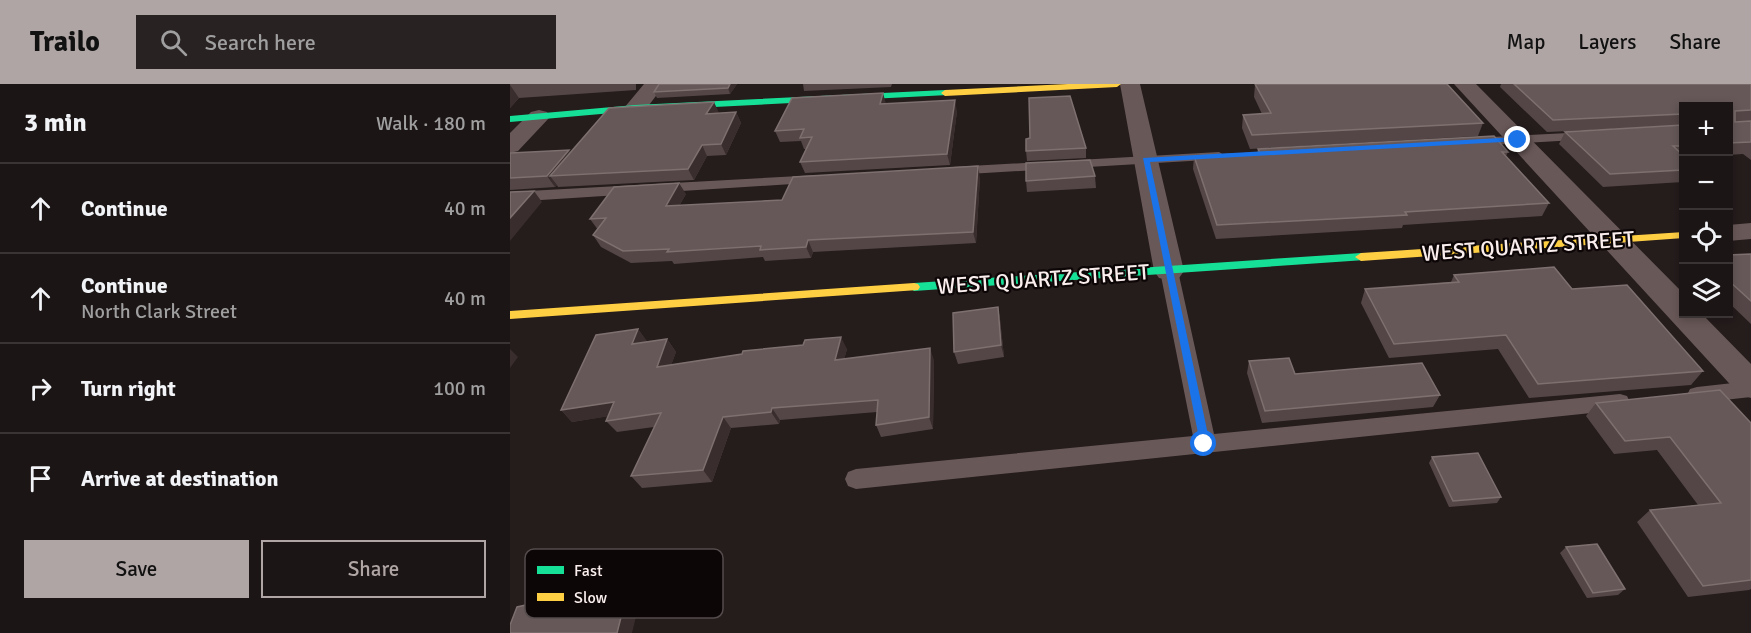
<!DOCTYPE html>
<html lang="en">
<head>
<meta charset="utf-8">
<style>
	body { margin:0; font-family:Signika,sans-serif; background:#292222; color:#f1f3f6 }
	.controls { position:absolute; right:18px; top:18px; display:grid; overflow:hidden; border-radius:0px; box-shadow:0 3px 9px #0003 }
	.controls button { width:54px; height:54px; display:grid; place-items:center; padding:0; border:0; border-bottom:2px solid #3a3434; background:#1c1515; color:#f1f3f6; font:30px sans-serif }
	.stop { position:absolute; width:18px; height:18px; margin:-14px; border:4px solid #1a73e8; border-radius:50%; background:#fff }
	.stop.end { background:#1a73e8; border-color:#fff; box-shadow:0 2px 6px #0008 }
	.list { margin:0; padding:0; list-style:none }
	h2 { display:flex; justify-content:space-between; align-items:center; height:78px; margin:0; padding:0 24px; font-size:26px }
	h2 small { font-size:20px; font-weight:400; color:#a09fa0 }
	.list li { display:grid; grid-template-columns:39px 1fr auto; gap:18px; align-items:center; box-sizing:border-box; height:90px; padding:0 24px; border-top:2px solid #3a3434 }
	.list b { display:block; font-size:22px; white-space:nowrap }
	.list p { margin:0; font-size:20px; white-space:nowrap; color:#a09fa0 }
	.list em { font-size:20px; font-style:normal; color:#a09fa0 }
	.actions { display:flex; gap:12px; padding:18px 24px }
	.actions a { flex:1; padding:14px 0; border:2px solid #afa5a4; border-radius:0px; text-align:center; font-size:21px; color:#afa5a4 }
	.actions .main { background:#afa5a4; color:#111 }
	.icon { flex:none; width:33px; height:33px; fill:none; stroke:currentColor; stroke-width:2; stroke-linecap:round; stroke-linejoin:round }
	.map { position:relative; flex:none; width:1241px; height:549px; overflow:hidden }
	header { display:flex; align-items:center; gap:36px; box-sizing:border-box; height:84px; padding:0 30px; background:#afa5a4; color:#111 }
	header strong { font-size:28px }
	nav { display:flex; gap:33px; margin-inline-start:auto; font-size:21px }
	.search { width:420px; height:54px; background:#292222; display:flex; align-items:center; gap:15px; box-sizing:border-box; padding:0 21px; border-radius:0px; color:#a09fa0; font-size:22px }
	main { display:flex }
	aside { flex:1; background:#1c1515 }
	.map>svg:first-child { display:block }
	.lines { fill:none; stroke-linecap:round; stroke-linejoin:round }
	.lane { fill:#695858; fill-rule:evenodd }
	.street { fill:#695858; fill-rule:evenodd }
	.fast { fill:#16e098; fill-rule:evenodd }
	.slow { fill:#ffcf43; fill-rule:evenodd }
	.wall { fill:#544646 }
	.shaded-wall { fill:#3a2d2d }
	.building { fill:#665858; stroke:#7d706f; stroke-width:1.5 }
	.route { fill:#1a73e8 }
	.labels { text-anchor:middle; dominant-baseline:central; stroke-width:4.5; stroke-linejoin:round; paint-order:stroke }
	.street-label { font-size:22px; fill:#faefee; stroke:#0d0606 }
	.key { fill:#0d0606; stroke:#544c4c; stroke-width:1.5 }
	.key-label { font-size:16px; fill:#faefee }
</style>
</head>
<body>
<header>
<strong>Trailo</strong>
<div class="search"><svg class="icon" aria-label="search" viewBox="0 0 24 24"><circle cx="10" cy="10" r="6"/><path d="M15 15l6 6"/></svg>Search here</div>
<nav><a>Map</a><a>Layers</a><a>Share</a></nav>
</header>
<main>
<aside>
<h2>3 min<small>Walk · 180 m</small></h2>
<ul class="list">
<li><svg class="icon" aria-label="ahead" viewBox="0 0 24 24"><path d="M12 20V5M6 11l6-6 6 6"/></svg><div><b>Continue</b></div><em>40 m</em></li>
<li><svg class="icon" aria-label="ahead" viewBox="0 0 24 24"><path d="M12 20V5M6 11l6-6 6 6"/></svg><div><b>Continue</b><p>North Clark Street</p></div><em>40 m</em></li>
<li><svg class="icon" aria-label="right" viewBox="0 0 24 24"><path d="M7 20v-9h11M14 6l5 5-5 5"/></svg><div><b>Turn right</b></div><em>100 m</em></li>
<li><svg class="icon" aria-label="arrive" viewBox="0 0 24 24"><path d="M6 21V4h12l-3 4 3 4H6"/></svg><div><b>Arrive at destination</b></div></li>
</ul>
<div class="actions"><a class="main">Save</a><a>Share</a></div>
</aside>
<div class="map">
<svg width="1241" height="549" viewBox="0 0 1241 549">
	<rect width="100%" height="100%" fill="#251c1c"/>
	<g class="lines">
		<path class="lane" d="M1078,48L1085,52L1083,55L963,62L956,58L963,54Z
			M709,68L716,72L714,75L442,91L435,87L442,83Z
			M308,91L315,95L313,98L0,118V108Z
			M659,181L668,187L704,350L1110,310L1117,312L1120,318L1117,324L1110,326L346,405L338,402L335,395L338,388L346,385L683,352L650,187Z
			M1241,297V313L1187,319L1180,317L1177,311L1180,305L1187,303Z"/>
		<path class="street" d="M134,0H155L133,29H117L114,24Z
			M610,0H630L674,187L669,194L659,196L649,194L644,187Z
			M944,0H966L1174,210V230H1192L1241,280V314L1229,310Z
			M29,26L37,28L40,33L8,67L0,69V49L21,28Z
			M1241,139V155L1218,157V141Z"/>
		<path class="fast" d="M435,6L439,9L438,11L125,27L0,38V32L125,21Z
			M851,169L855,170L857,173L855,176L404,207L398,203L404,199Z"/>
		<path class="slow" d="M558,0H611L607,3L435,12L431,9L435,6Z
			M1174,148V154L851,177L845,173L851,169Z
			M404,199L408,200L410,203L408,206L0,235V227Z"/>
	</g>
	<path class="wall" d="M0,0H126V6L9,14L0,24Z
		M227,0L220,10L147,14L144,8Z
		M293,0H382L381,3L294,7Z
		M745,0L973,39L968,52L740,65L732,44L733,31L752,30L744,13Z
		M991,0H1241V76L1233,70L1218,71V22H1173V98L1093,103L1049,60L1055,48L1165,42L1037,48L990,3Z
		M376,19L447,27L440,81L295,89L290,78L296,65H294L291,57L270,58L265,47Z
		M226,28L231,39L216,71L197,72L184,96L48,103L47,101L45,103L0,106V69L61,68L209,29Z
		M520,54L576,64V74L517,77L516,67Z
		M748,65L998,68L996,72L1039,119L1032,132L893,141L892,144L706,155L683,85L684,72L747,69Z
		M585,92L586,104L517,108L516,97Z
		M470,93L466,159L303,168L301,174L255,177L253,173L164,180L162,177L121,179L91,163L83,151L88,146L80,135L176,110L169,122L272,116Z
		M1241,170V240L1218,218V171Z
		M944,191L1062,205L1193,287L1181,301L1019,314L988,265L879,274L851,219L855,205L941,198Z
		M488,223L490,235L494,273L448,280L444,268Z
		M128,245L137,258L157,255L166,268L161,281L337,265L334,275L424,276L423,345L371,353L366,341L367,328L270,336L269,340L221,344L202,398L132,404L121,392L144,343L107,348L96,337L98,332L62,338L51,326Z
		M739,277L785,290L930,311L923,323L752,339L737,289Z
		M1086,319L1241,339V505L1239,506L1178,513L1127,438L1140,426L1188,421L1147,366L1104,370L1076,332Z
		M922,373L991,413L987,419L939,423L919,379Z
		M1056,463L1115,505L1108,511L1077,514L1050,469Z"/>
	<path class="shaded-wall" d="M220,0H227L220,10L218,4Z
		M0,1L9,14L0,24Z
		M373,9L376,20H370Z
		M445,16L447,27L440,81L437,70Z
		M204,18L209,29L201,41L196,30Z
		M226,28L231,39L216,71L211,60Z
		M192,61L197,72L184,96L178,85Z
		M59,66L67,77L40,92L47,101L45,103L37,92Z
		M468,82L470,93L466,159L463,148Z
		M169,99L176,110L162,134L156,122Z
		M24,107L32,118L0,157V134Z
		M298,156L303,168L301,174L296,163Z
		M488,223L490,235L494,273L491,261Z
		M128,245L137,257L132,272L122,260Z
		M331,253L337,265L331,288L325,276Z
		M157,255L166,268L156,295L147,283Z
		M420,264L424,276L423,345L419,333Z
		M0,265L8,273L0,284Z
		M104,318L114,330L62,338L51,326Z
		M262,324L270,336L269,340L261,328Z
		M213,333L221,344L202,398L193,386Z
		M120,498L132,508L122,549H107Z"/>
	<path class="building" d="M149,0H220L218,4L144,8Z
		M745,0H937L973,39L742,51L733,31L761,29Z
		M1004,0H1241V26L1225,27V38L1241,37V58L1218,59V22H1173V30L1043,36Z
		M373,9L370,20L445,16L437,70L290,78L302,53L290,54L294,45L265,47L282,14Z
		M560,12L576,64L516,67V55L520,54L519,14Z
		M204,18L196,30L226,28L211,60L192,61L178,85L40,92L99,24Z
		M1173,41V62H1163L1173,71V86L1100,90L1055,48Z
		M984,52L998,68H992L1039,119L895,128L897,131L707,141L684,72L750,69L748,65Z
		M59,66L37,92L0,94V69Z
		M580,76L585,92L516,97V79Z
		M468,82L463,148L298,156L296,163L250,166L251,162L157,168L159,165L113,167L83,151L96,134L80,135L104,103L169,99L156,122L272,116L283,93Z
		M24,107L0,134V108Z
		M1241,170V217L1218,196V171Z
		M1044,183L1062,205L1117,201L1193,287L1028,300L996,251L884,260L855,205L949,198L944,191Z
		M488,223L491,261L444,268L443,229Z
		M128,245L122,260L157,255L147,283L232,270L233,267L293,261L295,256L331,253L325,276L420,264L419,333L366,341L368,316L262,324L261,328L213,333L193,386L121,392L151,329L96,337L104,318L51,326L86,251Z
		M779,274L785,290L912,279L930,311L755,327L739,277Z
		M1210,306L1241,339V496L1193,502L1140,426L1211,419L1160,353L1115,357L1086,319Z
		M968,369L991,413L943,417L922,373Z
		M1087,460L1115,505L1083,509L1056,463Z
		M120,498L107,549H0V541L7,523Z"/>
	<path class="route" d="M1008,53L1010,57L640,78L700,360L694,365L691,364L633,74Z"/>
	<g class="labels">
		<g class="street-label">
			<text transform="translate(1018 162) rotate(-4)">WEST QUARTZ STREET</text>
			<text transform="translate(533 195) rotate(-4)">WEST QUARTZ STREET</text>
		</g>
	</g>
	<rect x="15" y="465" width="198" height="69" rx="9" class="key"/>
	<rect x="27" y="482" width="27" height="8" fill="#16e098"/>
	<rect x="27" y="509" width="27" height="8" fill="#ffcf43"/>
	<g class="key-label">
		<text x="64" y="492">Fast</text>
		<text x="64" y="519">Slow</text>
	</g>
</svg>
<div class="controls">
<button>+</button>
<button>−</button>
<button><svg class="icon" aria-label="locate" viewBox="0 0 24 24"><circle cx="12" cy="12" r="6"/><path d="M12 2v4M12 18v4M2 12h4M18 12h4"/></svg></button>
<button><svg class="icon" aria-label="layers" viewBox="0 0 24 24"><path d="M12 4l9 5-9 5-9-5zM3 14l9 5 9-5"/></svg></button>
</div>
<div class="stop" style="left:694px;top:360px"></div>
<div class="stop end" style="left:1008px;top:56px"></div>
</div>
</main>
</body>
</html>
